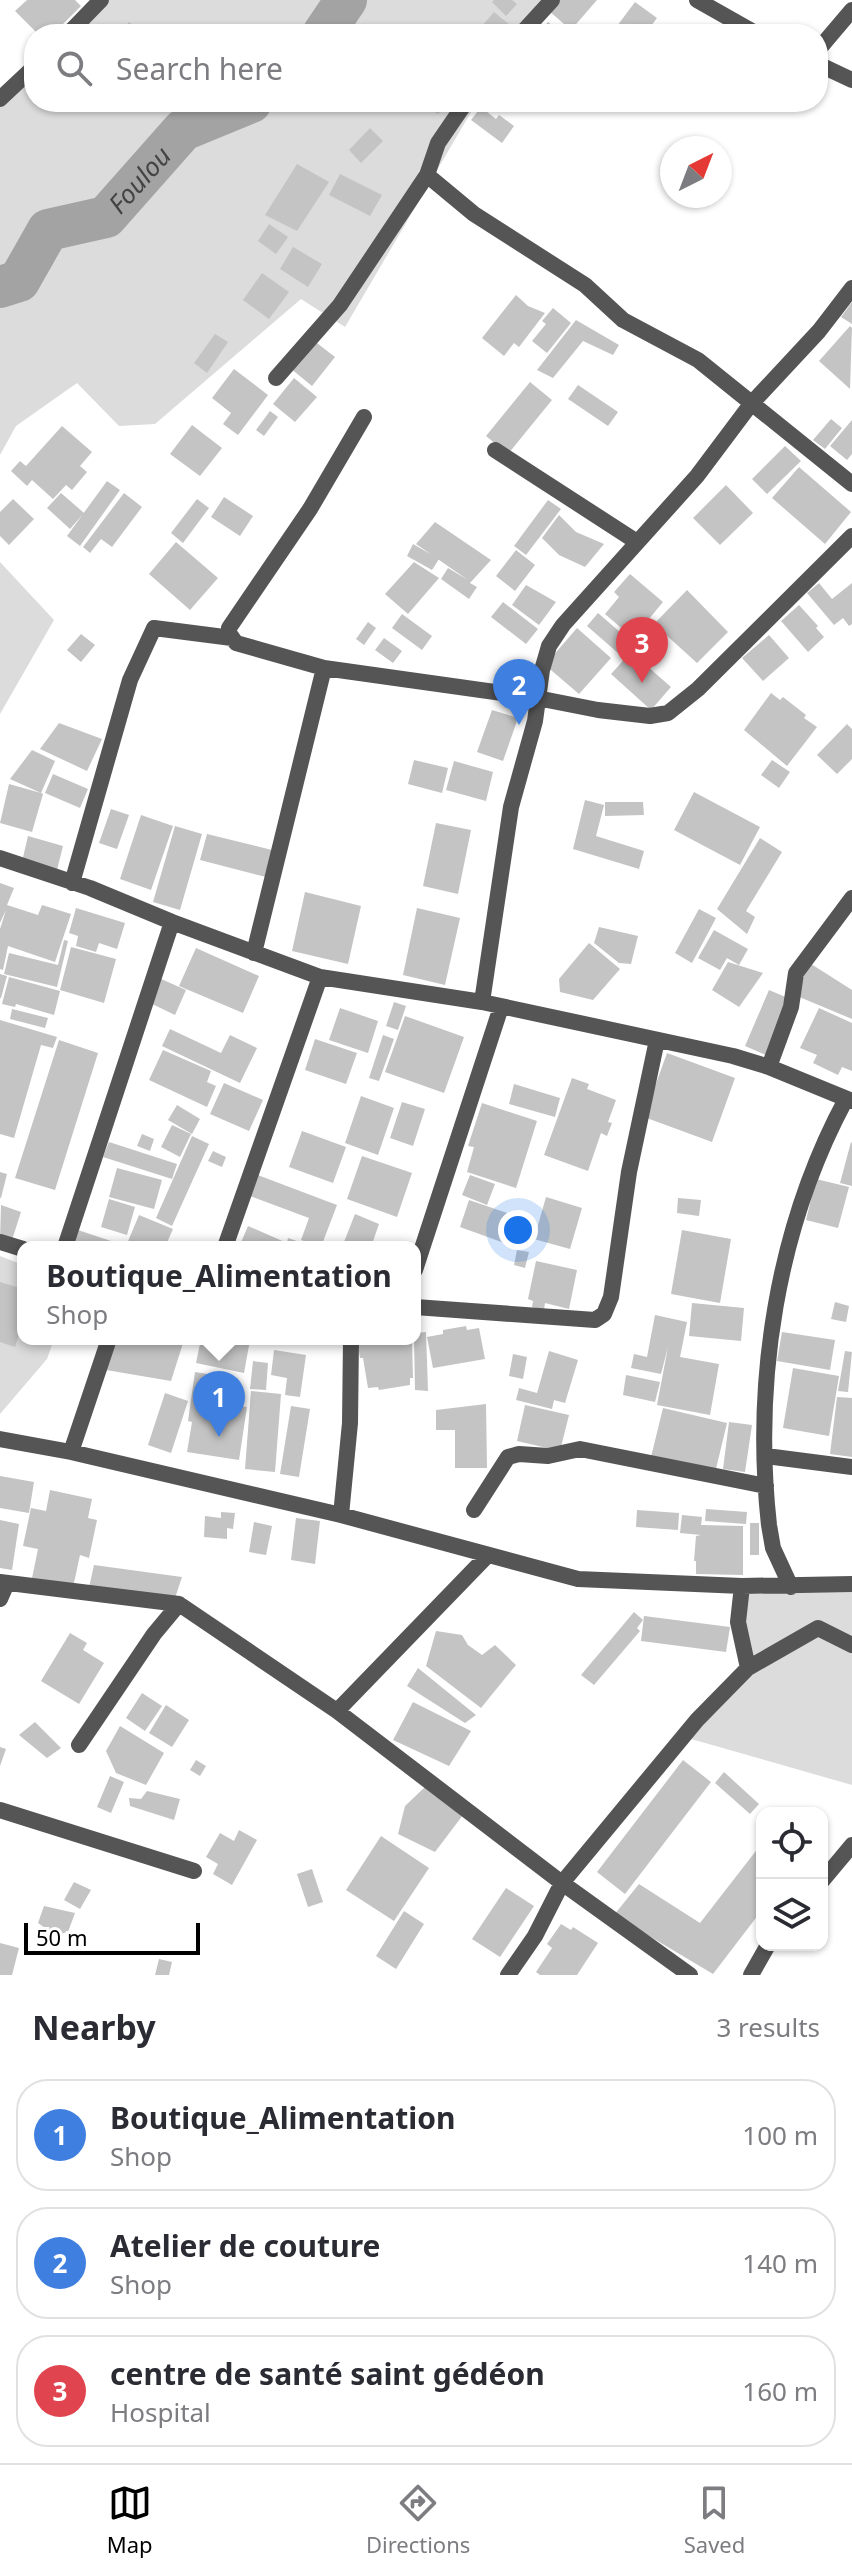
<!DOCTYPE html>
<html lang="en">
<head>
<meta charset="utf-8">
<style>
	body { margin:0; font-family:"Noto Sans",sans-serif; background:#f7f7f7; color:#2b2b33 }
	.controls { position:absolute; right:24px; bottom:24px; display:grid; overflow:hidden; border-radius:16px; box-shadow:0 2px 6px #0004 }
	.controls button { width:72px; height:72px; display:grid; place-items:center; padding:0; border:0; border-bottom:2px solid #e1e1e2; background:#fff; color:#2b2b33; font:40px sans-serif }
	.compass { position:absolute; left:660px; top:136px; width:72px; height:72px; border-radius:50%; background:#fff; box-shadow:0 2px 6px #0004; rotate:42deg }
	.scale { position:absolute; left:24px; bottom:20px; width:176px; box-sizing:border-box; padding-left:8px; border:4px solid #000; border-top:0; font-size:22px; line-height:28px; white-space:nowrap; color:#000; -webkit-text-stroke:6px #fff; paint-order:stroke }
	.you { position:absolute; left:518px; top:1230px; width:28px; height:28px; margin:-20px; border:6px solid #fff; border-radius:50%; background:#1a73e8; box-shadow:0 0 0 12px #1a73e833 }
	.badge { display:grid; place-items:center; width:52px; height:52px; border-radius:50%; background:#000; color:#fff; font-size:26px; font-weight:700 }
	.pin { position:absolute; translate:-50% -66px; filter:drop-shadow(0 2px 4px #0008) }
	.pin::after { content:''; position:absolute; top:42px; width:28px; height:24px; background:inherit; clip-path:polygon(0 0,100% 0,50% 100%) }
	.popup { position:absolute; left:17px; top:1241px; width:404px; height:104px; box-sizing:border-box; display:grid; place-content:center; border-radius:16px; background:#fff; filter:drop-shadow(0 2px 6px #0005); font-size:26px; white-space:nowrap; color:#7c7c81 }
	.popup b { font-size:30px; color:#2b2b33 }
	.popup::after { content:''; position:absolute; left:50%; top:100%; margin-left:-16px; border:16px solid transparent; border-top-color:#fff }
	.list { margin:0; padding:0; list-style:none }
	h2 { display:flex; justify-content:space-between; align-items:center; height:104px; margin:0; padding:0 32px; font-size:34px }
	h2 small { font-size:26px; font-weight:400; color:#7c7c81 }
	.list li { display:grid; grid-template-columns:52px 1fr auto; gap:24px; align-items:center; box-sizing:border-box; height:112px; margin:0 16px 16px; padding:0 16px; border:2px solid #e1e1e2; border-radius:32px }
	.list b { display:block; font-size:30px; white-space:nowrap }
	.list p { margin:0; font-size:26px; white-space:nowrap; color:#7c7c81 }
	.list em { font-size:26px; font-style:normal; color:#7c7c81 }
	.icon { flex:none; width:44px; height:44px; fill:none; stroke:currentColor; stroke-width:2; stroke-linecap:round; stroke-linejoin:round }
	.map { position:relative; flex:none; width:852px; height:1975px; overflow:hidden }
	.search { position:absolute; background:#fff; box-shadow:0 2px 6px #0004; left:24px; right:24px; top:24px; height:88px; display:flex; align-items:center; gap:20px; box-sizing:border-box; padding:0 28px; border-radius:32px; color:#7c7c81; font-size:30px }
	.sheet { height:488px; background:#fff }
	nav { display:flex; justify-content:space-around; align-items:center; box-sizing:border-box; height:112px; border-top:2px solid #e1e1e2; background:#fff; font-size:22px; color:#7c7c81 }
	nav a { display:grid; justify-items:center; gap:4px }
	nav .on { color:#000 }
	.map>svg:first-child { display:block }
	.green { fill:#dcdcdc }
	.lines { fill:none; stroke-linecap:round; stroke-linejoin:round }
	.river { stroke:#a3a3a3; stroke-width:42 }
	.building { fill:#c4c4c4 }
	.minor { stroke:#555; stroke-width:16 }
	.tertiary { stroke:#555; stroke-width:16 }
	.labels { text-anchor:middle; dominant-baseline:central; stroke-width:7; stroke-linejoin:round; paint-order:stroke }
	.water-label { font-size:26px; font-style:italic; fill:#444; stroke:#fff }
</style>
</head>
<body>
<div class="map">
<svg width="852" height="1975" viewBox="0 0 852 1975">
	<rect width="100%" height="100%" fill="#fff"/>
	<path class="green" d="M101,0H555L528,34H68Z
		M34,67V102H477L345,327L301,299L155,424L119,426L77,383L16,426L0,455V99Z
		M0,562L54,620L0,714Z
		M0,1256L23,1265V1339H54L47,1359L0,1414Z
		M852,1584V1785L684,1737L748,1668L742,1586Z"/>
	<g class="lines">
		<g class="river">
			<path d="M323,34L346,0"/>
			<path id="s1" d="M0,287L19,281L48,230L106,217L183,130L251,102"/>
		</g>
	</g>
	<path class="building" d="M27,0H75L81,6L53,34H38L15,11Z
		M494,0H512L517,4L506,16L492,2Z
		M559,0H597L571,30L549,11Z
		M635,2L657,18L645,34H611Z
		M494,12L515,29L510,34H489L481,27Z
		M129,22L144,34H119Z
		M548,22L563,34H538Z
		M420,102H449L438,114Z
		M504,102H522L515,111Z
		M481,107L496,119L499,115L514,126L502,143L471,120Z
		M370,128L383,141L361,163L349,150Z
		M297,164L329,182L297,231L265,215Z
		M340,174L382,195L370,216L329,195Z
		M269,224L288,237L276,254L258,241Z
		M293,247L322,264L308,287L280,269Z
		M262,273L289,292L269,319L243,300Z
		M516,295L528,306L545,313L519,347L514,343L504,356L482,338Z
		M852,302V324L841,317Z
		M553,308L571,323L547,353L532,341L546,324L542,321Z
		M576,320L619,345L613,355L583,341L553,378L537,370Z
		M850,326L852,328L850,389L819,361Z
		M215,334L228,342L207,373L194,363Z
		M313,340L335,357L312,386L290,368Z
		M234,369L268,395L238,435L223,424L231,413L212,398Z
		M294,378L317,397L295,422L273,404Z
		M530,382L552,400L508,454L486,436Z
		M578,385L618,412L608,426L568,399Z
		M270,411L278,417L264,436L256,430Z
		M831,419L842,428L825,449L813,440Z
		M852,420V454L847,460L830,446Z
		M192,425L222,448L200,476L170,454Z
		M62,426L92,452L80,466L87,472L72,490L66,485L53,499L32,480L27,486L11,471L20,461L26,466Z
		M785,446L801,461L767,494L752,479Z
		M799,467L851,512L825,544L772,498Z
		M107,481L120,490L80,546L67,536Z
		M726,485L753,513L720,545L693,518Z
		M61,493L84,513L70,529L47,508Z
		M124,493L142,507L112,547L101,539L90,553L83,547Z
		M224,497L253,516L240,536L211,517Z
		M13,499L34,519L9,545L0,536V512Z
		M197,499L209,508L183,543L171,533Z
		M548,500L561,509L526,555L514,546Z
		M559,515L576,532L604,544L585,567L559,555L542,538Z
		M435,522L491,560L470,583L477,587L469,599L441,579L448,568L468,580L416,544Z
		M176,542L218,578L190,610L149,574Z
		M413,544L439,559L432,570L407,556Z
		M516,550L535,565L515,591L496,576Z
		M414,562L439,578L408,614L385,594Z
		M630,574L663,602L633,638L605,614L619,597L614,592Z
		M819,583L832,599L852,583V624L849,626L843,618L834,625L807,593Z
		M526,585L556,602L539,625L512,605Z
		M687,590L728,632L697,663L654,624Z
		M503,602L538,629L526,644L491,617Z
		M799,605L818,626L816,628L824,637L808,652L781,621Z
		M598,613L629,640L618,653L587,626Z
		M402,614L432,636L422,650L392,628Z
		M368,622L376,628L364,645L356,639Z
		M577,628L611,658L579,694L545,665Z
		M81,634L95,645L81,662L67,650Z
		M769,635L789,658L763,681L742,658Z
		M384,638L402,651L393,663L375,650Z
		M631,652L671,687L651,710L611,674Z
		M771,693L780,700L783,697L806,715L804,718L817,727L787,766L744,730Z
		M492,710L518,718L503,761L477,752Z
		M59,723L102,739L87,771L40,749Z
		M847,724L852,729V759L837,774L817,755Z
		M32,750L55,761L41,793L43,794L32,832L0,823L9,784L41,793L10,779Z
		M414,760L448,768L442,793L408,784Z
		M772,760L790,772L779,788L761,775Z
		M454,761L493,772L486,801L446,790Z
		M53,774L88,789L80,808L45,793Z
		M694,792L760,827L740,865L674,830Z
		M585,800L604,805L596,836L644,851L639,869L573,849Z
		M605,802H643L644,815L605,816Z
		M111,809L129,815L117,849L99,843Z
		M141,815L173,826L151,890L120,879Z
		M436,823L471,830L458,894L423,886Z
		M175,826L202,834L180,910L153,902Z
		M207,834L272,850L266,877L200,860Z
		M28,836L63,846L56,874L21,866Z
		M760,838L782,852L746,911L755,917L747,934L717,909Z
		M0,883L14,888L7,905L38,915L42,905L71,914L55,962L8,946L3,970L0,969V929L6,910L0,923Z
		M305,892L361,906L348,964L292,951Z
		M76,908L125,923L117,949L99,943L96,952L76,946L78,936L69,933Z
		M417,908L460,918L445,985L403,975Z
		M699,909L716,918L692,963L675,953Z
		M599,927L638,936L631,964L619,963L594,943Z
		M714,930L748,949L739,965L727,958L720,970L698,958Z
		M64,940L68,941L57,987L4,974L9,953L58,965Z
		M589,943L620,969L593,1000L560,992L559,979Z
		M71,947L116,959L104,1003L60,990Z
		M196,948L259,976L243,1013L179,986Z
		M728,962L763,973L739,1007L712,990Z
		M808,962L852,990V1019L797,996Z
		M0,974L7,976L1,998H0Z
		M9,977L60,991L54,1015L16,1004L15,1007L2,1004Z
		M159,978L186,990L175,1015L148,1002Z
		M769,990L790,999L766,1055L745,1046Z
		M394,1002L406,1006L398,1030L386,1026Z
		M340,1008L378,1021L368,1053L329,1040Z
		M819,1008L852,1023V1071L842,1067L838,1075L813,1063L817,1055L800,1048Z
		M12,1009L48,1018L45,1028L10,1019Z
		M405,1016L464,1037L444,1093L385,1072Z
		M0,1020L57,1037L53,1048L41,1045L14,1138L0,1134Z
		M170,1029L221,1053L230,1035L257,1048L240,1083L162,1046Z
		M383,1035L394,1039L379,1081L369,1078Z
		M315,1039L357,1053L346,1084L305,1070Z
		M59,1040L98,1053L55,1190L15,1178Z
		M163,1050L211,1071L207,1082L216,1086L207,1107L149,1080Z
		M667,1053L735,1078L712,1142L644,1117Z
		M572,1078L589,1084L587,1089L616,1100L608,1122L612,1123L607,1136L601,1133L588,1171L544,1155Z
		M224,1083L263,1100L249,1131L210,1114Z
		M514,1084L560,1098L555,1117L509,1104Z
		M361,1096L394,1108L378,1155L345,1143Z
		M402,1102L425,1109L413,1146L390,1138Z
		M482,1103L537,1121L516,1188L467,1172L474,1147L468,1146Z
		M177,1105L200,1119L192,1134L168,1120Z
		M172,1125L191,1134L180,1157L161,1147Z
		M302,1131L346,1147L333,1183L289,1167Z
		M142,1134L154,1139L150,1151L137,1146Z
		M192,1136L209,1144L172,1226L156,1218Z
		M109,1142L177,1164L172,1179L103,1157Z
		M851,1142L852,1143V1186L840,1183Z
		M213,1151L226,1157L222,1167L208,1161Z
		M362,1156L412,1173L397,1217L347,1199Z
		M117,1168L162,1180L154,1209L109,1197Z
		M0,1172L7,1174L1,1198H0Z
		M255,1174L337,1205L321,1247L301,1240L309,1218L247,1195Z
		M470,1175L495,1184L487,1205L462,1195Z
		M816,1179L849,1187L838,1228L806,1220Z
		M546,1197L582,1208L570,1249L534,1239Z
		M678,1198L701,1200L699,1216L677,1213Z
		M109,1199L135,1207L127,1235L101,1227Z
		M469,1200L516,1216L507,1244L460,1227Z
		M1,1205L21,1212L11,1243L0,1239Z
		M355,1214L379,1224L371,1247H342Z
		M139,1215L173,1229L165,1247H73L78,1230L126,1246Z
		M517,1223L526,1227L522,1240L511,1236Z
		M248,1226L287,1243L288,1238L314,1247H243L240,1245Z
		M682,1230L731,1239L720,1303L671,1294Z
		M517,1250L529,1252L525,1268L514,1265Z
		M536,1261L577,1270L569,1309L545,1303L544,1310L532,1307L533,1301L528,1299Z
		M0,1282L23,1289V1322L15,1347L0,1342Z
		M835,1302L849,1306L846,1322L831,1319Z
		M692,1303L744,1308L741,1341L689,1336Z
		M655,1315L687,1322L680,1357L719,1364L710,1415L657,1405L668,1347L661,1374L631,1368L634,1354L647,1357Z
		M466,1326L467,1330L479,1328L485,1359L433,1368L427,1337L443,1334V1330Z
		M426,1332L428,1391L415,1390L414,1339L415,1333Z
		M782,1332L835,1340L830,1370L777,1361Z
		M113,1339L184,1340L171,1381L106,1370Z
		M201,1339L250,1340L244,1373L196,1363Z
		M357,1339H412L413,1378H410V1385L379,1390L378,1387L368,1388L363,1358H360Z
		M274,1350L306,1355L300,1397L285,1395L287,1378L271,1375Z
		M549,1351L578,1360L565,1403L554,1400L552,1409L516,1400L519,1388L537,1393Z
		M845,1351L852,1352L848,1392L838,1391Z
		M513,1354L527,1357L523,1379L509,1376Z
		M253,1361L268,1363L266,1390L250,1389Z
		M793,1368L839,1376L829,1436L783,1428Z
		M195,1372L220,1376L216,1403L247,1407L239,1460L187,1452L192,1422L188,1421Z
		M626,1375L660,1382L655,1402L623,1395Z
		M251,1391L281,1394L275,1472L245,1469Z
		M165,1393L188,1401L171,1453L148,1445Z
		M837,1397L852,1398V1457L830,1454Z
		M486,1404L487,1468H455V1430H436V1410Z
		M525,1405L569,1415L560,1451L517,1441Z
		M291,1406L310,1409L299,1477L280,1474Z
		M663,1408L727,1423L715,1473L651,1457Z
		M729,1422L752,1425L745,1472L723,1469Z
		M0,1476L34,1482L29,1513L0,1508Z
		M50,1490L92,1499L88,1518L97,1520L89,1558L80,1555L71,1597L30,1588L38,1549L23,1546L31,1508L46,1511Z
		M706,1509L747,1512L746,1524L705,1521Z
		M637,1510L679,1513L678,1530L636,1527Z
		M221,1512L235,1513L233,1529L227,1528V1539L204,1537L205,1516L221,1518Z
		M682,1515L702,1517L701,1525L743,1526V1575L696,1574V1561H694L696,1536L701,1535L680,1533Z
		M296,1518L320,1521L315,1564L291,1560Z
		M0,1520L19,1524L12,1570L0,1568Z
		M254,1522L272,1526L266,1555L249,1552Z
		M750,1523H759V1555H750Z
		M94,1565L182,1577L173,1604L88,1592Z
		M634,1612L643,1620L637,1628L640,1631L594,1685L581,1675Z
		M644,1616L730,1627L726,1652L641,1641Z
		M436,1631L462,1635L468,1645L482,1655L495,1645L516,1665L481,1708L426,1666Z
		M70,1633L87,1643L83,1650L104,1663L79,1704L41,1681Z
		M418,1668L476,1715L465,1723L407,1686Z
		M142,1693L162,1706L145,1731L126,1718Z
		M413,1702L471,1731L449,1766L393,1740Z
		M166,1705L189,1720L172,1747L149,1733Z
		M35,1722L61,1748L47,1758L19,1735Z
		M120,1726L164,1753L146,1785L116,1773L106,1751Z
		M0,1747L6,1749L0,1766Z
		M196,1760L206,1766L200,1776L190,1770Z
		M683,1760L711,1782L625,1894L597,1872Z
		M724,1772L759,1804L750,1814L715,1783Z
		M110,1776L124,1782L111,1813L97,1807Z
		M425,1787L463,1815L435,1852L398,1834L405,1806Z
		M147,1791L180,1799L174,1820L130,1806L129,1798L141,1799Z
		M239,1830L257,1840L232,1885L213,1874L218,1864L206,1857L220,1833L234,1841Z
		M381,1836L429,1868L394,1921L346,1890Z
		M762,1843V1910L713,1974L614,1915L639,1884L700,1923Z
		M312,1869L323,1902L308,1907L297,1874Z
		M74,1882L91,1890L80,1909L64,1900Z
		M506,1888L534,1906L500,1957L472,1939Z
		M44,1906L75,1913L68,1932L55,1935L38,1923Z
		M404,1911L424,1924L396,1969L376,1956Z
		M561,1924L571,1930L573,1927L598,1943L577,1975H540L536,1972L552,1948L547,1944Z
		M0,1943L19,1948L12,1975H0Z
		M159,1959L172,1962L169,1975H155Z"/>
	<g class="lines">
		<path class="minor" d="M68,34L101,0
			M521,34L552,0
			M818,50L852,10
			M0,99L34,67
			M466,102L438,143L427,175L474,214L585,285L623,320L698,360L852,484
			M276,378L340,305L427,175
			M364,417L310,509L229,628V633L236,643L324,668L537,698L598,710L650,716L668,713L698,689L852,536
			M495,450L637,542
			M0,858L90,888L172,922L320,977L482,1002L733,1056L769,1067L852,1101
			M72,883L130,680L154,628L232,638
			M254,953L324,668
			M482,1002L511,807L535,721L542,670L549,646L563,625L697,476L751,404L819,331L852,288
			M769,1067L791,1007L796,973L852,898
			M0,1242L23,1249
			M65,1247L172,922
			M225,1247L320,977
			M415,1270L501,1007
			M415,1307L595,1320L604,1314L611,1297L629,1172L657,1040
			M0,1439L71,1452L341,1515L578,1579L742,1586
			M71,1452L109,1339
			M766,1456L852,1467
			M474,1510L508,1457L519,1454L548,1456L580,1449L766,1486
			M341,1515L350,1423L351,1339
			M0,1582L179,1604L337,1711L562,1883L690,1975
			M791,1587L773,1548L769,1525C753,1381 777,1227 846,1099
			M0,1599L7,1583
			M748,1668L818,1628L852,1645
			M337,1711L488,1555
			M79,1745L154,1634L179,1604
			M0,1810L194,1871
			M822,1881L852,1845
			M508,1975L535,1936L562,1883L697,1720L748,1668L738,1622L742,1586L852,1584
			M751,1975L768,1945"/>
		<path class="tertiary" d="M697,0L757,34
			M818,64L852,80"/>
	</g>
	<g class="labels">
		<g class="water-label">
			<text stroke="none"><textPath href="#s1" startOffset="188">Foulou</textPath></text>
		</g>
	</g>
</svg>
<div class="controls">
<button><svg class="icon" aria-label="locate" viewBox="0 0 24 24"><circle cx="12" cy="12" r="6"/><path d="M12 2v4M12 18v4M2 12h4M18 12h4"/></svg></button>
<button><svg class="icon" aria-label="layers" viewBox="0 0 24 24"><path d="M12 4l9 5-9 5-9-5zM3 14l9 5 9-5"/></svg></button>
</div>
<svg class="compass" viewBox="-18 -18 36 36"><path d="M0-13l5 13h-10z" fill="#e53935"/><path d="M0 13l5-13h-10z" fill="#7c7c81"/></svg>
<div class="scale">50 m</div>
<div class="you"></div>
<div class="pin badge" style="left:219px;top:1437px;background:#3f7fe0">1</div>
<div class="popup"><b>Boutique_Alimentation</b>Shop</div>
<div class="pin badge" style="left:519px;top:725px;background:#3f7fe0">2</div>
<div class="pin badge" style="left:642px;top:683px;background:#e0444e">3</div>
<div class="search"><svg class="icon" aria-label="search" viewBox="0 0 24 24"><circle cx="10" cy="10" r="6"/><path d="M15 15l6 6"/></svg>Search here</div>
</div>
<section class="sheet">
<h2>Nearby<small>3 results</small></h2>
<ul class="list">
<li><span class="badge" style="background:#3f7fe0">1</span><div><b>Boutique_Alimentation</b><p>Shop</p></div><em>100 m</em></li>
<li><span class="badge" style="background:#3f7fe0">2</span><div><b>Atelier de couture</b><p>Shop</p></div><em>140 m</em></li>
<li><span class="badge" style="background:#e0444e">3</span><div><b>centre de santé saint gédéon</b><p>Hospital</p></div><em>160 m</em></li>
</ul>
</section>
<nav>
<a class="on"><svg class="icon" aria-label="map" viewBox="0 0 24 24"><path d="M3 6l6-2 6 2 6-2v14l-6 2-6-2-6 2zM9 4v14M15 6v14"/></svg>Map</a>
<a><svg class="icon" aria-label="directions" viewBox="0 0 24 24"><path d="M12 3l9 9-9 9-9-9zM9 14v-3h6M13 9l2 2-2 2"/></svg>Directions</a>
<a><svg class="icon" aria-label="saved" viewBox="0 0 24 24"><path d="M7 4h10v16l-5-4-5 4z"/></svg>Saved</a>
</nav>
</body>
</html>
